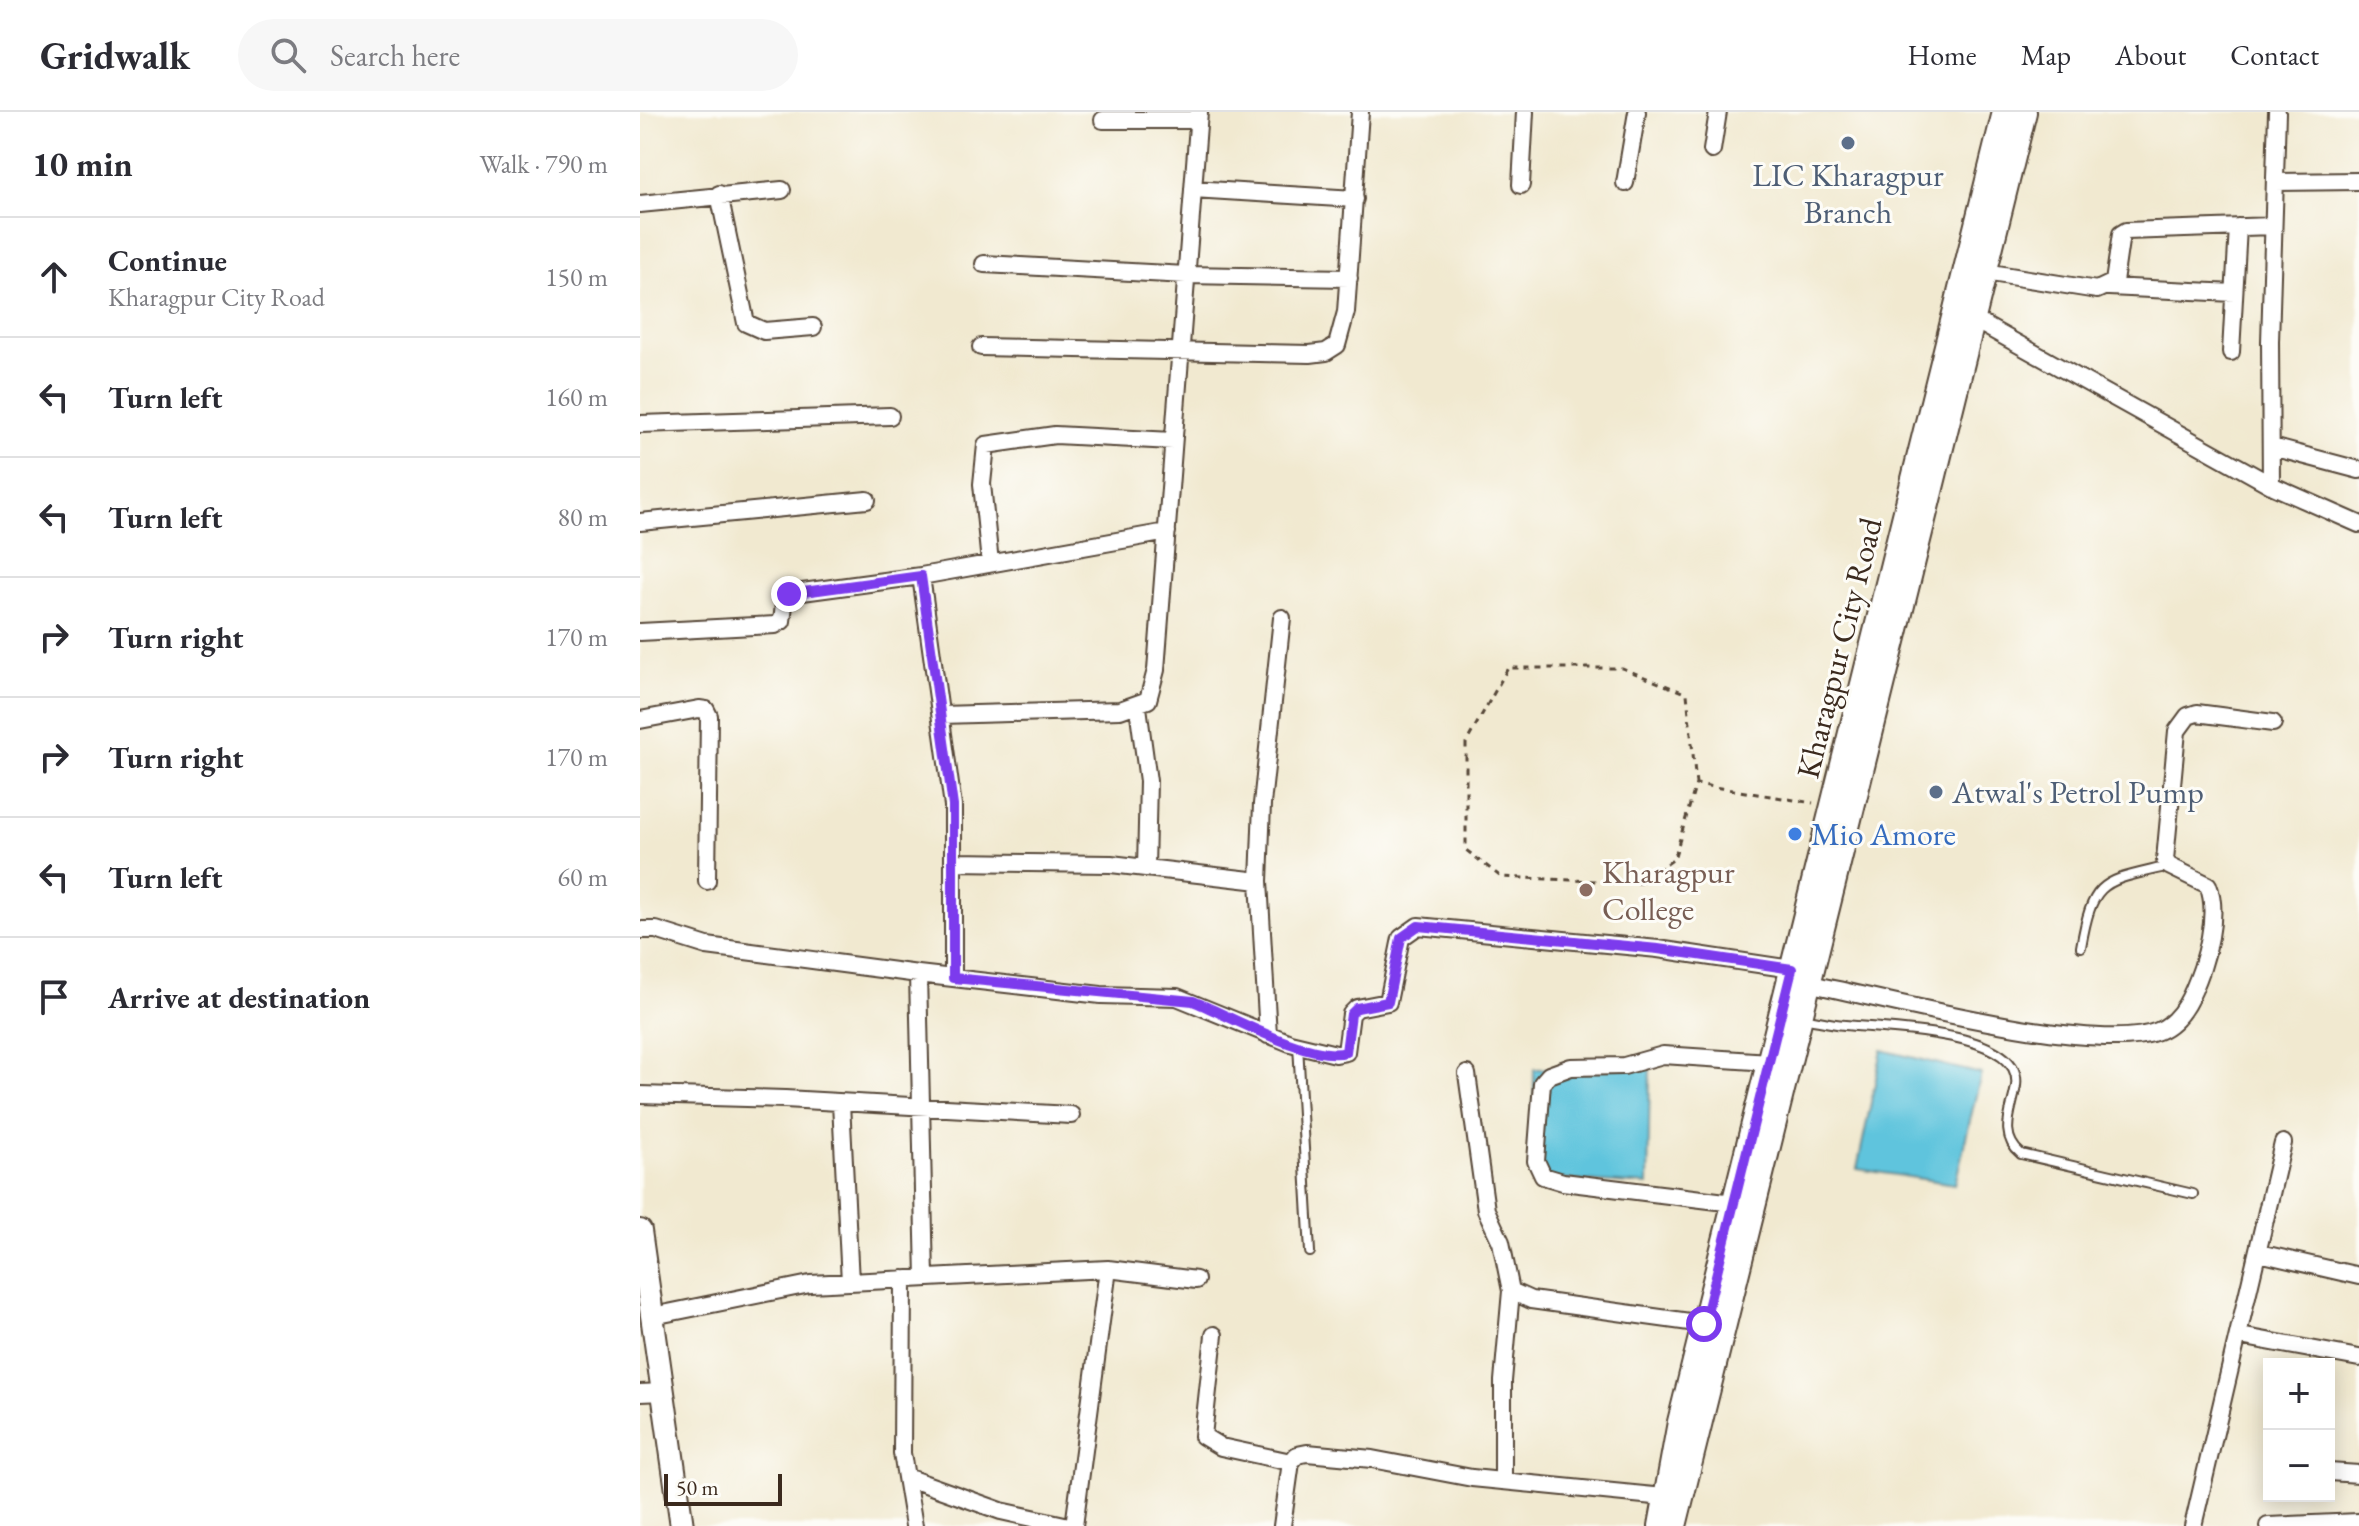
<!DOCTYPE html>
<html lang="en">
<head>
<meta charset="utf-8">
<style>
	body { margin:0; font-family:"EB Garamond",serif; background:#f7f7f7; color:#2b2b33 }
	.controls { position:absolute; right:24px; bottom:24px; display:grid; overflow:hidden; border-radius:0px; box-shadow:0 4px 20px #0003 }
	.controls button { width:72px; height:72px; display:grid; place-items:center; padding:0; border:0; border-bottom:2px solid #e1e1e2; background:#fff; color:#2b2b33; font:40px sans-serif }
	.scale { position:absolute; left:24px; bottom:20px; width:118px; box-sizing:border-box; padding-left:8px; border:4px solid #3b2a1e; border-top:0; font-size:22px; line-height:28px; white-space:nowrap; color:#3b2a1e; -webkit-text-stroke:6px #fdfcf7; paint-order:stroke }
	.stop { position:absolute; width:24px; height:24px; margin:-18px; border:6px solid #7c3aed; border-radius:50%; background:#fff }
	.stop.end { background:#7c3aed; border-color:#fff; box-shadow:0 2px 8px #0008 }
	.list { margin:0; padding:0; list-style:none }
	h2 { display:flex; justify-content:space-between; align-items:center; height:104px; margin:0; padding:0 32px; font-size:34px }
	h2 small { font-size:26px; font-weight:400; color:#7c7c81 }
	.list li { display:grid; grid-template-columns:52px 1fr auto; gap:24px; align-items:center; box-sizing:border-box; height:120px; padding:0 32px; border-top:2px solid #e1e1e2 }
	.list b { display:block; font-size:30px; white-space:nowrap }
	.list p { margin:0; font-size:26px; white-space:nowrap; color:#7c7c81 }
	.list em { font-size:26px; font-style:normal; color:#7c7c81 }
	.icon { flex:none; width:44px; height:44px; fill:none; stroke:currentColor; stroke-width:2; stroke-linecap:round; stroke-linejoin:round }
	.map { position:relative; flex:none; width:1719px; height:1414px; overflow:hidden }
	header { display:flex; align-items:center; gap:48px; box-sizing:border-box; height:112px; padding:0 40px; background:#fff; border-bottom:2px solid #e1e1e2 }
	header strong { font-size:38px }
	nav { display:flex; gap:44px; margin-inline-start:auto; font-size:28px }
	.search { width:560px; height:72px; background:#f7f7f7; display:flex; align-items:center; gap:20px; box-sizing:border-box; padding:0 28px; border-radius:44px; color:#7c7c81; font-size:30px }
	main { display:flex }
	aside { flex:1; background:#fff }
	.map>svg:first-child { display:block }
	.water { fill:#5fc4dd; stroke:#4d777e; stroke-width:2 }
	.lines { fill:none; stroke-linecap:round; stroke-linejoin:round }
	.service-casing { stroke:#564739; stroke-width:12 }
	.minor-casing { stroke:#564739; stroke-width:20 }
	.secondary-casing { stroke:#564739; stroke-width:26 }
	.primary-casing { stroke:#564739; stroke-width:28 }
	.path { stroke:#564739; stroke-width:3; stroke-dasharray:6 6; stroke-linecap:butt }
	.service { stroke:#fff; stroke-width:8 }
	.minor { stroke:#fff; stroke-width:16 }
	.secondary { stroke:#fff; stroke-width:22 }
	.primary { stroke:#fff; stroke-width:24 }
	.route { stroke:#7c3aed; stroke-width:10 }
	.service-dot { fill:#5c6f8a; stroke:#fdfcf7; stroke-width:3 }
	.shop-dot { fill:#3f7fe0; stroke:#fdfcf7; stroke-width:3 }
	.education-dot { fill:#8d6e63; stroke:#fdfcf7; stroke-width:3 }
	.labels { text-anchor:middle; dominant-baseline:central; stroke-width:6; stroke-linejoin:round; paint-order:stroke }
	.service-label { font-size:32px; fill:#4e5e75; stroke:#fdfcf7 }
	.street-label { font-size:32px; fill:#3b2a1e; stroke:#fdfcf7 }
	.shop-label { font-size:32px; fill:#366cbe; stroke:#fdfcf7; text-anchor:start }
	.education-label { font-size:32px; fill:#785e54; stroke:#fdfcf7; text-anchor:start }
</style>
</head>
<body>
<header>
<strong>Gridwalk</strong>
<div class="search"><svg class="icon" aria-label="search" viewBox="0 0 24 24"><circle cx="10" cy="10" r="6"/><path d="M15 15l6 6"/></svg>Search here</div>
<nav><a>Home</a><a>Map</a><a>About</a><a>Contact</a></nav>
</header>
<main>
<aside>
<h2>10 min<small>Walk · 790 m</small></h2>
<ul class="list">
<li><svg class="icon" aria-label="ahead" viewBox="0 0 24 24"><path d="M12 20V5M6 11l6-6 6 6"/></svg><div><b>Continue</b><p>Kharagpur City Road</p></div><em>150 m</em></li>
<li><svg class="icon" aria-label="left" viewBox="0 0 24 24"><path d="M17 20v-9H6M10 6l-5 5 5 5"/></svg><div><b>Turn left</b></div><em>160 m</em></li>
<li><svg class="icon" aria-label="left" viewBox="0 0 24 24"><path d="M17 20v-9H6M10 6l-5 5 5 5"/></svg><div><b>Turn left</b></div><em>80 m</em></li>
<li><svg class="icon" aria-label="right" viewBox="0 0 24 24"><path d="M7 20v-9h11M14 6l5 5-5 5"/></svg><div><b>Turn right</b></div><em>170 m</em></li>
<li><svg class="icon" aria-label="right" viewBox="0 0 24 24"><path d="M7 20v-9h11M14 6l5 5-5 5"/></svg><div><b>Turn right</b></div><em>170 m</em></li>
<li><svg class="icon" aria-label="left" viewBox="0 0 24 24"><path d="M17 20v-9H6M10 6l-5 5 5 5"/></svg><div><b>Turn left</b></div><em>60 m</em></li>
<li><svg class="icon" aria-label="arrive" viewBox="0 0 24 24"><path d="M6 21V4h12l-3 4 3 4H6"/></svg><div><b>Arrive at destination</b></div></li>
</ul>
</aside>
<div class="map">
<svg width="1719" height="1414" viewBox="0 0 1719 1414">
	<rect width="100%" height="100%" fill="#fdfcf7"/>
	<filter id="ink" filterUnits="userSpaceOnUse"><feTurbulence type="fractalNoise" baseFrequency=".0125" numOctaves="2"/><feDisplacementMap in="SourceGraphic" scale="16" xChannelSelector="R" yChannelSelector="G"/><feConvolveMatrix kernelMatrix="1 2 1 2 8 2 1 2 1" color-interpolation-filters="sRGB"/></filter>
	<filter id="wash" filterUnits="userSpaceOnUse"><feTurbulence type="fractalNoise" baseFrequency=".006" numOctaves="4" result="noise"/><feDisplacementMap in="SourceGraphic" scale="32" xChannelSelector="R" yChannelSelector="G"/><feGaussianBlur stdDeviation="1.8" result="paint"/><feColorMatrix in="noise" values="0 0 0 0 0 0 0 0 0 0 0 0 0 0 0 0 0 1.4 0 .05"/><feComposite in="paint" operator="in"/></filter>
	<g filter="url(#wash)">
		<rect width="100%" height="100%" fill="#f1e9d0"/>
		<path class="water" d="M1242,938L1341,962L1315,1072L1217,1057Z
			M1010,955L1008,1073L893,1066L894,957Z"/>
	</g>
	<g filter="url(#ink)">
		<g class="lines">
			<defs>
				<path id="service" d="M1441,835C1453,765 1464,770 1529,754
					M1162,906C1176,908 1190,912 1205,913C1240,917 1384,917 1376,974C1372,999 1358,1023 1381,1042L1553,1082
					M658,933L670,1140"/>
				<path id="minor" d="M463,8H558
					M1072,38L1078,0
					M1635,70L1719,69
					M985,71L997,0
					M881,73L885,0
					M553,77L715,87
					M79,82L106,211L124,219L173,215
					M0,92L142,78
					M344,152L546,163L709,166
					M1345,160L1457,178L1474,170L1481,122L1486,119L1633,114
					M1469,175L1594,181
					M1333,207L1631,373L1719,412
					M341,235L670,242L686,240L697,233L706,200L720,0
					M1591,240L1598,115
					M0,312L250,304
					M1632,335L1719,358
					M1631,373L1630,230L1637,0
					M0,410L227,388
					M350,451L342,372L346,333L415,323L533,329
					M281,464L313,694V866
					M0,520L135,513L142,509L145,485L155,481L281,464L527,420
					M498,595L508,669L506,756
					M301,603L480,598L508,588L516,558L559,0
					M0,608L59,597L66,598L69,604L67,769
					M315,750L471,752L619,769
					M0,818H16L67,834L278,862L461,883L537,885L650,931L696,942L706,940L711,902L717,896L748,890L761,826L778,814L1018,837L1152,857
					M278,862L285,1166
					M1170,872C1243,886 1456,944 1518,919C1543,909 1554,879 1562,856C1570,831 1578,798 1568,773L1529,754L1525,748L1537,619L1548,604L1557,601L1633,611
					M628,923L619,769L622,692L642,506
					M827,962L846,1098L861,1130L871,1179L891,1188L1064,1212
					M0,983L145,987L431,1003
					M201,991L210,1170
					M1094,1091L923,1070L903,1064L896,1049L902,971L909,963L931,955L984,954L1023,943L1129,950
					M1619,1141L1719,1164
					M263,1167L262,1341L274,1414
					M13,1204L170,1172L468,1157L556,1168
					M574,1223L563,1324L581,1335L651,1350
					M1600,1224L1719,1246
					M0,1281L23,1280
					M1689,1360L1719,1362
					M266,1365L361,1399L429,1414
					M863,1369V1269L871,1179
					M434,1414L468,1157
					M642,1414L651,1350L657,1343L667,1341L732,1347L832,1366L1024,1385
					M1553,1414L1643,1031
					M1628,1414L1719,1410"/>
				<path id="secondary" d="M0,1119L42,1414"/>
				<path id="primary" d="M1021,1414L1040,1310L1365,0
					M1034,1414L1384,0"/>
			</defs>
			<use href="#service" class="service-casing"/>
			<use href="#minor" class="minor-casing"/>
			<use href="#secondary" class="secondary-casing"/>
			<use href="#primary" class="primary-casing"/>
			<path class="path" d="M1056,672L1047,582L982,556H868L826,631V738L861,765L1000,771L1034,747L1056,672L1173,691"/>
			<use href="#service" class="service"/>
			<use href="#minor" class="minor"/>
			<use href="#secondary" class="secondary"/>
			<use href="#primary" class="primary"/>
		</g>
	</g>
	<g class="lines" filter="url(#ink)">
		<path class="route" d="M149,482L281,464L313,694V866L553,889C588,903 670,950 706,940L711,902L717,896L748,890L761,826L778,814L1018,837L1152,857L1064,1212"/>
	</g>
	<g class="service-dot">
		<circle cx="1208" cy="31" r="8"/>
		<circle cx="1296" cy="680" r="8"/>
	</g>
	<circle class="shop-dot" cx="1155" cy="722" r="8"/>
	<circle class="education-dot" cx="946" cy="778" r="8"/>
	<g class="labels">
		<g class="service-label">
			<text x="1208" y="63">LIC Kharagpur<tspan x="1208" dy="37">Branch</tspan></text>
			<text x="1312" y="680" text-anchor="start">Atwal's Petrol Pump</text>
		</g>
		<g class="street-label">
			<text transform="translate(1199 536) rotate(-76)">Kharagpur City Road</text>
		</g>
		<g class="shop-label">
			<text x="1171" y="722">Mio Amore</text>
		</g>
		<g class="education-label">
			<text x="962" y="760">Kharagpur<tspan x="962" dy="37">College</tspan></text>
		</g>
	</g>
</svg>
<div class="controls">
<button>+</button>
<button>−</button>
</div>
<div class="scale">50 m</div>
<div class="stop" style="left:1064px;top:1212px"></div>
<div class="stop end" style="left:149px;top:482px"></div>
</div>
</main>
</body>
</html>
